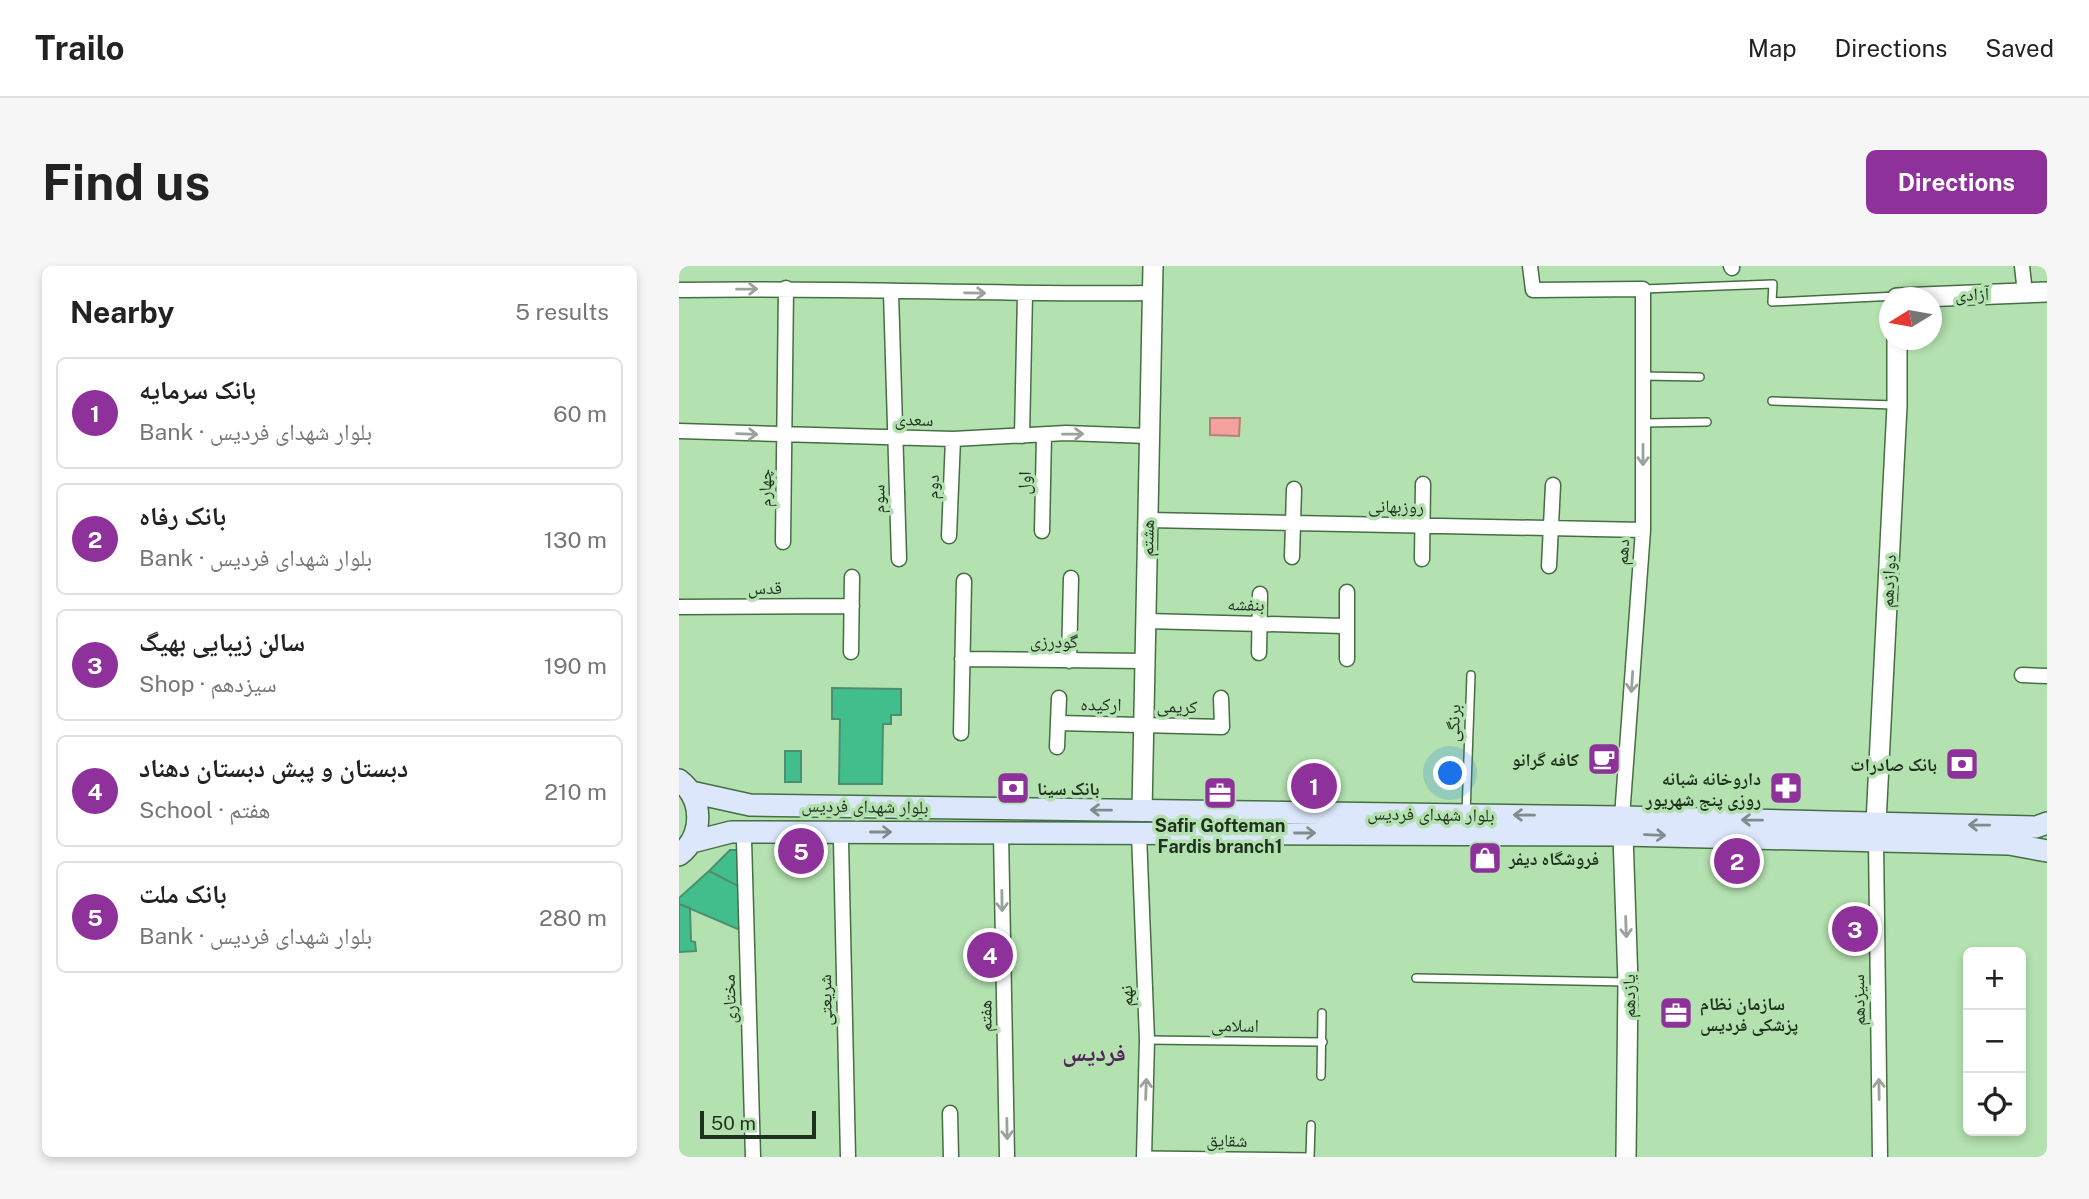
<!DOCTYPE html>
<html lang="en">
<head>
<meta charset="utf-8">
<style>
	body { margin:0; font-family:"Public Sans","Noto Naskh Arabic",sans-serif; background:#f6f6f6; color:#222 }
	.controls { position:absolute; right:21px; bottom:21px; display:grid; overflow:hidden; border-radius:10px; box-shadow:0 4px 10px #0003 }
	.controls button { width:63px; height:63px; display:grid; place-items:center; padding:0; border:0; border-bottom:2px solid #e0e0e0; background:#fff; color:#222; font:35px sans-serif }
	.compass { position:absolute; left:1200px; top:21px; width:63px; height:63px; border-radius:50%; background:#fff; box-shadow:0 4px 10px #0003; rotate:259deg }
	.scale { position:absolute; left:21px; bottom:18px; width:116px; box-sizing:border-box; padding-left:7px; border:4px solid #1f311e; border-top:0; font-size:19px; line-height:24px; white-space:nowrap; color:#1f311e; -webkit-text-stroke:5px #b3e1af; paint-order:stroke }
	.you { position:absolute; left:772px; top:508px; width:24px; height:24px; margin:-18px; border:5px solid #fff; border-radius:50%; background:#1a73e8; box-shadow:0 0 0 10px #1a73e833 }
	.badge { display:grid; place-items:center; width:46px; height:46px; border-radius:50%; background:#8f319b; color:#fff; font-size:23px; font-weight:700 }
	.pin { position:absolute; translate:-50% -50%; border:4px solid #fff; box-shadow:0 2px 7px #0006 }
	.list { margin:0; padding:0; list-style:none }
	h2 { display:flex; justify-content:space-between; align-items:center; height:91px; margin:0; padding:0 28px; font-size:30px }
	h2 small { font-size:23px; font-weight:400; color:#767676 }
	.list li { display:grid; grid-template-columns:46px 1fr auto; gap:21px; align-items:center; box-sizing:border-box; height:112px; margin:0 14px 14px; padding:0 14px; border:2px solid #e0e0e0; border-radius:10px }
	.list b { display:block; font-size:26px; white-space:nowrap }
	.list p { margin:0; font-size:23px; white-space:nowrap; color:#767676 }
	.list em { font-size:23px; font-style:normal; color:#767676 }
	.icon { flex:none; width:38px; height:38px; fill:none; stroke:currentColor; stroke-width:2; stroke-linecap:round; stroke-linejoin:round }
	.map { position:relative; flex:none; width:1368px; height:891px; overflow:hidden; border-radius:10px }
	header { display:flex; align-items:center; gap:42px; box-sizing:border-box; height:98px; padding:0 35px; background:#fff; border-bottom:2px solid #e0e0e0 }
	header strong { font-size:33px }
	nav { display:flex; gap:38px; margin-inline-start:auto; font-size:24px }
	.intro { display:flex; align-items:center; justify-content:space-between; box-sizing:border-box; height:168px; padding:0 42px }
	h1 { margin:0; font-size:49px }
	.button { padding:18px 32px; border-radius:10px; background:#8f319b; color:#fff; font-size:24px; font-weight:700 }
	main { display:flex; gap:42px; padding:0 42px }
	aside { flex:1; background:#fff; border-radius:10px; box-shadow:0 4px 10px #0003 }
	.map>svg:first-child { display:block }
	.water { fill:#f5a29e; stroke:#b58078; stroke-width:2 }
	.building { fill:#42be8c; stroke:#4c8f70; stroke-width:2 }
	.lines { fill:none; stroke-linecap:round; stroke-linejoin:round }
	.service-casing { stroke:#456f42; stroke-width:10 }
	.minor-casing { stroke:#456f42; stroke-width:17 }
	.tertiary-casing { stroke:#456f42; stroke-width:22 }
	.secondary-casing { stroke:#456f42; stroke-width:24 }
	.service { stroke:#fff; stroke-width:7 }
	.minor { stroke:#fff; stroke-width:14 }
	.tertiary { stroke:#fff; stroke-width:19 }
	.secondary { stroke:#dce7fb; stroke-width:21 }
	.oneway { stroke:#9aa29a }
	.oneway2 { stroke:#7e8c8c }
	.labels { text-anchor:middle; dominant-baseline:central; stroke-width:7; stroke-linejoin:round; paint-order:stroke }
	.street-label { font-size:18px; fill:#1f311e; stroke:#b3e1af }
	.poi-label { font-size:18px; font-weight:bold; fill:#1f311e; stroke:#b3e1af; text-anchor:end }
	.district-label { font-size:24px; font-weight:bold; fill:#532559; stroke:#b3e1af }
</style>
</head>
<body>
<header>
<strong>Trailo</strong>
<nav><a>Map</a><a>Directions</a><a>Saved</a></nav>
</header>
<div class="intro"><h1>Find us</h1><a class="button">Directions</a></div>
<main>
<aside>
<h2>Nearby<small>5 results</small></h2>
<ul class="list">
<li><span class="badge">1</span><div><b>بانک سرمایه</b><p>Bank · بلوار شهدای فردیس</p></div><em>60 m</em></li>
<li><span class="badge">2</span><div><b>بانک رفاه</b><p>Bank · بلوار شهدای فردیس</p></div><em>130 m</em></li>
<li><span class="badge">3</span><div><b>سالن زیبایی بهیگ</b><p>Shop · سیزدهم</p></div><em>190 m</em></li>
<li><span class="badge">4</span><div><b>دبستان و پبش دبستان دهناد</b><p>School · هفتم</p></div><em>210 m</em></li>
<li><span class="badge">5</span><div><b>بانک ملت</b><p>Bank · بلوار شهدای فردیس</p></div><em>280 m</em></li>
</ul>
</aside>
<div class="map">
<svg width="1368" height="891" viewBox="0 0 1368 891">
	<rect width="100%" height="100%" fill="#b3e1af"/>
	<path class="water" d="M531,152H561L560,170L531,169Z"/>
	<path class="building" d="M153,422L222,423V449H212V458H204L203,518H160L161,453H153Z
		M106,485H122V516H106Z
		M51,584H61V621L30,605Z
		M30,605L61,621V664L0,638V632Z
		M0,638L11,642L12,675L16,676L17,685L0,686Z"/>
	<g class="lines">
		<defs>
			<path id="service" d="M964,23L1094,18L1093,36L1218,30
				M964,110L1021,111
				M1093,135L1215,139
				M964,157L1028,156
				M787,548L792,409
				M737,712L949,716
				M468,774L644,776
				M642,810L643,747
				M465,889L631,891
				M631,891L632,859"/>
			<path id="minor" d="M851,0L854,24L964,23V264L943,551
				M1052,0L1053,2
				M1343,0L1346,27
				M0,24C158,21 315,29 473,27
				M212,26L220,293
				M0,165L274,173L387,167L469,170
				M343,170L346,28
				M469,254L964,264
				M363,265L365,169
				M270,270L274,173
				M104,276L107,22
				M613,291L615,223
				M743,293L744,218
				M870,300L874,219
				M668,326V393
				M0,341L173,340
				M467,355L666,360
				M172,386L173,311
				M580,387L581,328
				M283,393L466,395
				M390,395L392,312
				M1343,409L1368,410
				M379,457L543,461L542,432
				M282,467L285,315
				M378,481L380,432
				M322,567L328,891
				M460,568L468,774L465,891
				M65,574L74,891
				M162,575L169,891
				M1197,576L1201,891
				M271,847L272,891"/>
			<path id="tertiary" d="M1218,32L1368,26
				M463,545L474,0
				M1197,557L1218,140V74
				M944,569L949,717L947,891"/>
			<path id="secondary" d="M0,514C25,533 25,570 0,589
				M12,526L71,539L943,551L1357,561L1368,557
				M13,576L52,566L944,569L1330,578L1368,585"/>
		</defs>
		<use href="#service" class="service-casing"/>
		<use href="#minor" class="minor-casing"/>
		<use href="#tertiary" class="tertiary-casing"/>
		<use href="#secondary" class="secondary-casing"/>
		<use href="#service" class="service"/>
		<use href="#minor" class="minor"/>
		<use href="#tertiary" class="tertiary"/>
		<use href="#secondary" class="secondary"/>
	</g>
	<defs><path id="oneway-shaft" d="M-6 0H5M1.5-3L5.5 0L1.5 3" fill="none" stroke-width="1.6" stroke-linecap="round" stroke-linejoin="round" transform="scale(1.75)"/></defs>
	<g class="oneway">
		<use href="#oneway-shaft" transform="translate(68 23) rotate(-1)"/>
		<use href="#oneway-shaft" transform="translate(296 27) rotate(1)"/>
		<use href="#oneway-shaft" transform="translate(68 168) rotate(2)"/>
		<use href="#oneway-shaft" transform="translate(394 168) rotate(-1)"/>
		<use href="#oneway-shaft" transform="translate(964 189) rotate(90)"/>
		<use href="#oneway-shaft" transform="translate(953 416) rotate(94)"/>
		<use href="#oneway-shaft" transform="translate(323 635) rotate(89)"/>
		<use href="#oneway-shaft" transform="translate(947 661) rotate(88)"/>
		<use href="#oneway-shaft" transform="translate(467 823) rotate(-88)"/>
		<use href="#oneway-shaft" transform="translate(1200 823) rotate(-91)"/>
		<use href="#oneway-shaft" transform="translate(328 863) rotate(89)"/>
	</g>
	<g class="oneway2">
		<use href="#oneway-shaft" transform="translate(422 544) rotate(-179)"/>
		<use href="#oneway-shaft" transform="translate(845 549) rotate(-179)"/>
		<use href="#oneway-shaft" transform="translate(1073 554) rotate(-179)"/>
		<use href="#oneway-shaft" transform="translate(1300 559) rotate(-179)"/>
		<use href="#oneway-shaft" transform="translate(202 566)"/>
		<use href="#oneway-shaft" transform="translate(626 567)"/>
		<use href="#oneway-shaft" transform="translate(976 569) rotate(2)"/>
	</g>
	<defs>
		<symbol id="cafe-square" viewBox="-11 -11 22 22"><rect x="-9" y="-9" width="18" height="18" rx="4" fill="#8f319b" stroke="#b3e1af"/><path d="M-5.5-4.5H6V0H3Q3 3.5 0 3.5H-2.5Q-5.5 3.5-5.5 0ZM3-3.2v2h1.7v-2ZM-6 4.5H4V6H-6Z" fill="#fff"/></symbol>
		<symbol id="bank-square" viewBox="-11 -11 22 22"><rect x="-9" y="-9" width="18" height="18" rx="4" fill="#8f319b" stroke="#b3e1af"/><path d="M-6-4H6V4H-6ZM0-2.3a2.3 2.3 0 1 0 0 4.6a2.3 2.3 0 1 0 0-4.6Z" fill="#fff"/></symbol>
		<symbol id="pharmacy-square" viewBox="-11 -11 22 22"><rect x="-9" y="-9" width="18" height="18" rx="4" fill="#8f319b" stroke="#b3e1af"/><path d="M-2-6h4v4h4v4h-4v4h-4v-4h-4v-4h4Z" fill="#fff"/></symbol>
		<symbol id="office-square" viewBox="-11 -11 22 22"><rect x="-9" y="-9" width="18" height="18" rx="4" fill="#8f319b" stroke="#b3e1af"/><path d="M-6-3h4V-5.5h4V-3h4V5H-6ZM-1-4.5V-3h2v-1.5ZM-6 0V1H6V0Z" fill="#fff"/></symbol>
		<symbol id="shop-square" viewBox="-11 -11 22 22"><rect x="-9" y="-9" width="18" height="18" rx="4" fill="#8f319b" stroke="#b3e1af"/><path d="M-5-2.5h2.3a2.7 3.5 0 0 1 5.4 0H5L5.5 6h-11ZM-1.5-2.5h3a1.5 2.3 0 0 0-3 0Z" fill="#fff"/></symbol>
	</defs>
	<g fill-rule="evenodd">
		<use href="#cafe-square" x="906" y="474" width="38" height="38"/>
		<use href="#bank-square" x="1264" y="479" width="38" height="38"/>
		<use href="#bank-square" x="315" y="503" width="38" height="38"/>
		<use href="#pharmacy-square" x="1088" y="503" width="38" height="38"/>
		<use href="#office-square" x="522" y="508" width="38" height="38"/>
		<use href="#shop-square" x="787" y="573" width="38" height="38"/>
		<use href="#office-square" x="978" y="728" width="38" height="38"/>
	</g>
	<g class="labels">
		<g class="street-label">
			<text transform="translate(1293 28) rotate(-2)">آزادی</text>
			<text transform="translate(235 153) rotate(1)">سعدی</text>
			<text transform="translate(345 217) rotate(-89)">اول</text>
			<text transform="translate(253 221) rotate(-88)">دوم</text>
			<text transform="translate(85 222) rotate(-90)">چهارم</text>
			<text transform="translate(199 233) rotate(-91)">سوم</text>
			<text transform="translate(717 240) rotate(1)">روزبهانی</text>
			<text transform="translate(468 272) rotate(-89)">هشتم</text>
			<text transform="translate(943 286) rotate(-86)">دهم</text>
			<text transform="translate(1209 315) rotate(-87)">دوازدهم</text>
			<text x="86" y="321">قدس</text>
			<text transform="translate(567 338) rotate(1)">بنفشه</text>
			<text transform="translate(375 375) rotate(1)">گودرزی</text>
			<text transform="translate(422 438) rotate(1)">ارکیده</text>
			<text transform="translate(498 440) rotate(2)">کریمی</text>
			<text transform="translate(774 457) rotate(-87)">برنگی</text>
			<text transform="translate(186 540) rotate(1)">بلوار شهدای فردیس</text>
			<text transform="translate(752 548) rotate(1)">بلوار شهدای فردیس</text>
			<text transform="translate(447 730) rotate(-92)">نهم</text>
			<text transform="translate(949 730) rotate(-90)">یازدهم</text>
			<text transform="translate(50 733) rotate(-92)">مختاری</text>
			<text transform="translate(146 734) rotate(-91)">شریعتی</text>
			<text transform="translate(1179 734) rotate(-91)">سیزدهم</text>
			<text transform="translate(306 750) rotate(-91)">هفتم</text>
			<text transform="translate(556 759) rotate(1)">اسلامی</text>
			<text transform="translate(548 874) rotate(1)">شقایق</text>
		</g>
		<g class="poi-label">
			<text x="900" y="493">کافه گرانو</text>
			<text x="1258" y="498">بانک صادرات</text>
			<text x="1082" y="512">داروخانه شبانه<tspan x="1082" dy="21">روزی پنج شهریور</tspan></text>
			<text x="358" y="522" text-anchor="start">بانک سینا</text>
			<text x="541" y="559" text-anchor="middle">Safir Gofteman<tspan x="541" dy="21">Fardis branch1</tspan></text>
			<text x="830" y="592" text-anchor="start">فروشگاه دیفر</text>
			<text x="1021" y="737" text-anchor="start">سازمان نظام<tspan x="1021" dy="21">پزشکی فردیس</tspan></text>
		</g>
		<g class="district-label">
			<text x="415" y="786">فردیس</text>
		</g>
	</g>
</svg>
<div class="controls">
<button>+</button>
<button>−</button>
<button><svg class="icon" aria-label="locate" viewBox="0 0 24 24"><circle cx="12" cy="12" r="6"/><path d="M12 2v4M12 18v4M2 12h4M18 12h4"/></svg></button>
</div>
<svg class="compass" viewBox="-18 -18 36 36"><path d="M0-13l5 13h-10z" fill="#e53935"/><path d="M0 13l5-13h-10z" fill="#767676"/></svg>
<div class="scale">50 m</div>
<div class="you"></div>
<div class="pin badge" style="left:635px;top:520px">1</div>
<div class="pin badge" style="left:1058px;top:595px">2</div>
<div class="pin badge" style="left:1176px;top:663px">3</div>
<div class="pin badge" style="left:311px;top:689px">4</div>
<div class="pin badge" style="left:122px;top:585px">5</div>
</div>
</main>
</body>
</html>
